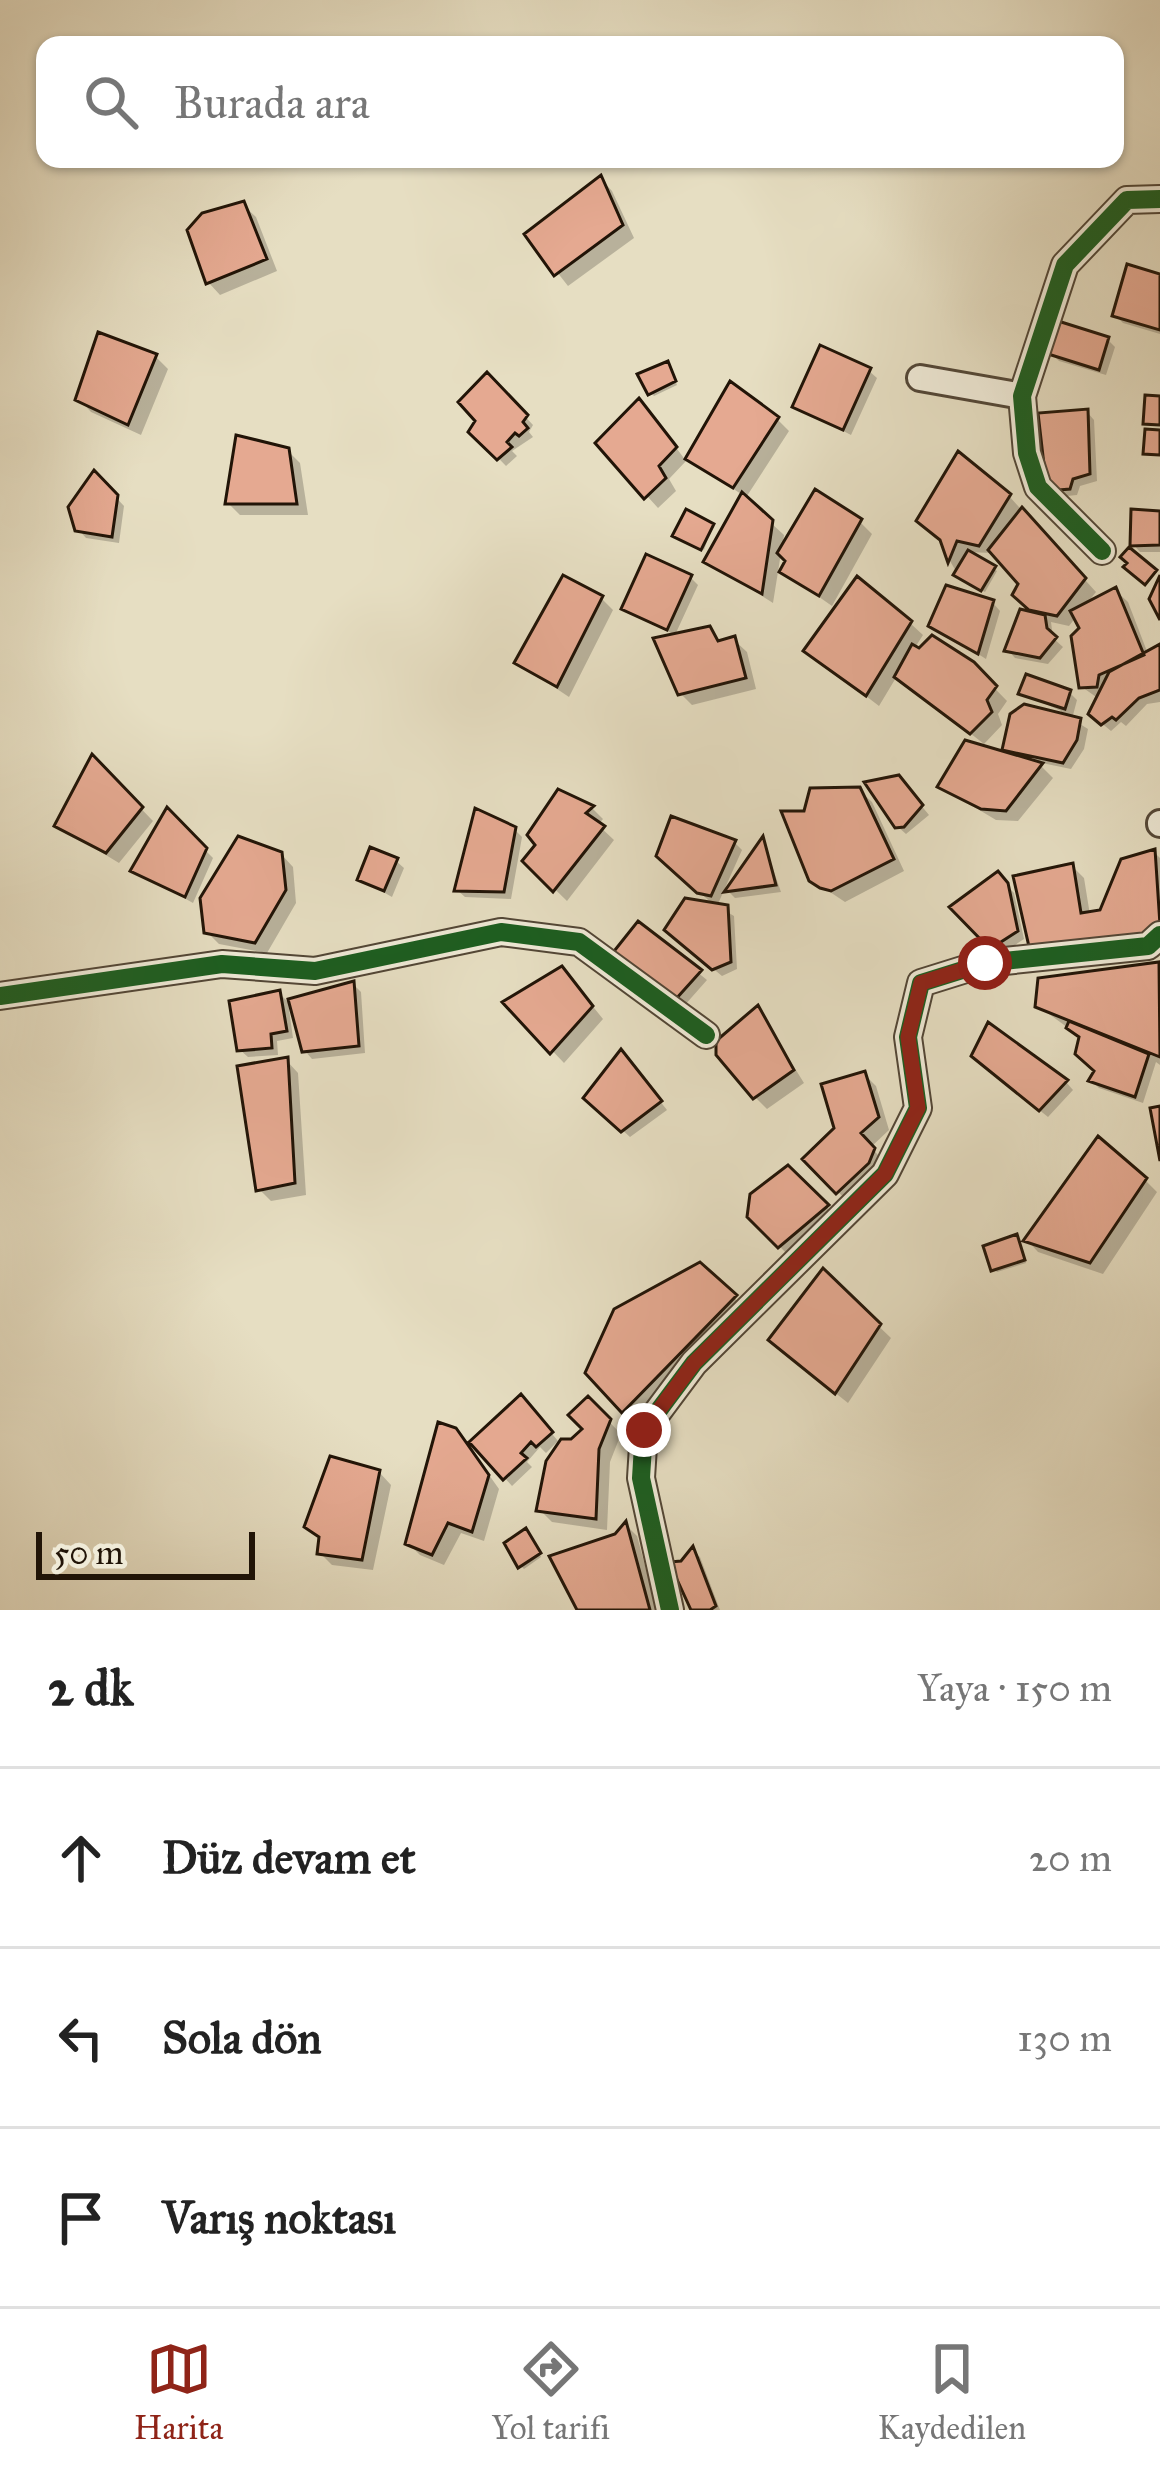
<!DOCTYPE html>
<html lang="tr">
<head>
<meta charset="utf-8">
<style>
	body { margin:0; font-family:"IM FELL Great Primer",serif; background:#f2f2f2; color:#222 }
	.scale { position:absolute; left:36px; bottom:30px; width:219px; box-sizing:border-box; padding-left:12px; border:6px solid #211407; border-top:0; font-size:33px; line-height:42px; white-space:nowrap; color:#211407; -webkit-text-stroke:9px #efead7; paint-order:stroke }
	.stop { position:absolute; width:36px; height:36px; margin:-27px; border:9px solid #8f2418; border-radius:50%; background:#fff }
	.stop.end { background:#8f2418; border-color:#fff; box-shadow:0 3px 12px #0008 }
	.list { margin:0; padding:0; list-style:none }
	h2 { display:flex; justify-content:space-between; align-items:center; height:156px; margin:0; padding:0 48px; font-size:51px }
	h2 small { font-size:39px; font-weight:400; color:#767676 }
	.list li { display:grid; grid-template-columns:78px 1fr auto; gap:36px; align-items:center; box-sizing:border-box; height:180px; padding:0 48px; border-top:3px solid #e0e0e0 }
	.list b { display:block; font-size:45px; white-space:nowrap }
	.list em { font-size:39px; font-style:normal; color:#767676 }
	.icon { flex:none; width:66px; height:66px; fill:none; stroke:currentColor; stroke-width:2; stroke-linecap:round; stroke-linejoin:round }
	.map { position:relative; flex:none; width:1160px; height:1610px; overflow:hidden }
	.search { position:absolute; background:#fff; box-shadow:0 3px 9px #0004; left:36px; right:36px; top:36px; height:132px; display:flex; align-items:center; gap:30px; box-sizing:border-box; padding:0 42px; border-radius:24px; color:#767676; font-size:45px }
	.sheet { height:696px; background:#fff }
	nav { display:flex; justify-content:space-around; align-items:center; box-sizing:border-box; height:168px; border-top:3px solid #e0e0e0; background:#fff; font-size:33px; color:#767676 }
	nav a { display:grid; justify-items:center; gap:6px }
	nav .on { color:#8f2418 }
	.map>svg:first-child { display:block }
	.shadow { fill:#0003 }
	.building { fill:#e5a991; stroke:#211407; stroke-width:3 }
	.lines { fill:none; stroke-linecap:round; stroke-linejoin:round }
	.minor-casing { stroke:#524636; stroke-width:30 }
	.minor { stroke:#efead7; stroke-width:24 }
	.cycleway-casing { stroke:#efead7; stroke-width:26 }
	.cycleway { stroke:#1b5e20; stroke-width:18 }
	.route { stroke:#8f2418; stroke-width:15 }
</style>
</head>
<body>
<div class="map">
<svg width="1160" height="1610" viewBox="0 0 1160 1610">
	<rect width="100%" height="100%" fill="#e6dec2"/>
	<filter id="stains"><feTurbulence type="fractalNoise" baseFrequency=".00167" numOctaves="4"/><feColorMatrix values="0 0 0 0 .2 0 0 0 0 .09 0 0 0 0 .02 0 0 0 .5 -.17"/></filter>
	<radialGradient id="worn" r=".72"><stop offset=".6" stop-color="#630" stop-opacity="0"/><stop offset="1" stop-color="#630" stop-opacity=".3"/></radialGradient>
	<path class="shadow" d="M601,179L612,191L634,238L568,286L528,235Z
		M243,205L256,217L277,271L220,295L209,283Z
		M1160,277V334L1123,323L1115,315Z
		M1107,339L1115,347L1106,375L1059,361L1051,353Z
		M156,357L168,369L141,435L91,412L79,399Z
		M668,365L677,385L654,396L651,393Z
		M869,371L877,378L851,435L795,406Z
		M487,376L533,425L529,432L533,437L512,451L517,456L506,466L472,431Z
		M1087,412L1094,420L1097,481L1080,486L1077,495L1057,497L1050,490Z
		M651,414L686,461L669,479L676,491L658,508L599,443Z
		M777,419L789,431L745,499L784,535L782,551L860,522L872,534L832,606L782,571L788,561L781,553L773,603L707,561L744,496L689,459Z
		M288,451L300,463L308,515H240L228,503Z
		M94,474L124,506L119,543L86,538L78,529Z
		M1009,496L1096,592L1084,607L1116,591L1128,602L1148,654L1160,647V702L1147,704L1126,726L1121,722L1111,731L1099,721V699L1082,687L1083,628L1076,617L1069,626L1051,622L1053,638L1063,647L1048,664L1015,658L1008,650L1039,617L1016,594L1022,584L994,553L965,552L997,571L985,592L960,578L950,561L944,542Z
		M1160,514V552H1140L1133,544Z
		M712,527L704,550L678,538Z
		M690,577L698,585L675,635L625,609Z
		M601,598L613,610L569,697L518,663Z
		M993,603L1000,611L986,659L932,625Z
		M910,623L923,635L914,649L972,665L1007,701L998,714L1002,725L984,744L897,676L879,706L807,651Z
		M709,629L722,643L734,640L747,652L756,689L692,705L680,693Z
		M1022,693H1070L1077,700L1072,719L1088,729L1084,749L1071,769L1037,762L1053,778L1018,821L996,820L941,787L1014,758L1005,749L1059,716L1061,711Z
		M93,759L153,821L119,863L58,826Z
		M906,787L929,815L906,834L897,826Z
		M859,790L872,802L904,871L845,902L812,880L806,814Z
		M559,793L592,808L603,819L598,825L614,840L567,901L526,861L539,845Z
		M167,812L213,858L193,903L134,870Z
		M514,829L522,837L511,899L465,897L457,890Z
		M763,840L781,892L735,898L728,891Z
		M734,842L742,850L717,906L734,916L737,969L722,976L675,937L715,906L659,856Z
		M1154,852L1160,858V945L1033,949L1072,866L1084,878L1090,915L1103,913Z
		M281,854L293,867L296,903L267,953L219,944L207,932Z
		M396,861L404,868L392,897L360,879Z
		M997,875L1014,893L1024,939L1000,955L954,908Z
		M639,925L707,980L684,1006L622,962Z
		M1158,965L1160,1065L1156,1062L1143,1103L1099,1088L1092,1081L1098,1071L1082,1038L1038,1006Z
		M573,982L603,1019L564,1063L507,1003Z
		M353,984L361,992L365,1053L312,1059L305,1051Z
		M279,993L288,1002L293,1038L277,1041L278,1055L248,1057L240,1050Z
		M758,1009L804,1083L767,1109L755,1097Z
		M287,1061L298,1073L306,1195L271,1201L259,1189Z
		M628,1061L667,1110L630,1137L587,1098Z
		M982,1064L1066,1082L1073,1090L1048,1117Z
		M864,1074L876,1086L889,1130L871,1147L885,1163L850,1204L806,1159L837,1129Z
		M787,1169L834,1214L787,1254L750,1216Z
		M1145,1180L1157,1192L1103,1274L1038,1252L1027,1240Z
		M1019,1241L1026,1263L997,1272L994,1269Z
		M699,1265L746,1309L636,1423L589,1373Z
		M823,1273L891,1338L848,1403L784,1352Z
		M588,1400L621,1434L610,1462L607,1530L552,1522L540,1510L586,1429Z
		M528,1405L558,1441L546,1453L540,1447L527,1462L532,1467L512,1486L473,1443Z
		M467,1444L499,1489L484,1541L461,1533L444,1565L420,1555L408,1543Z
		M379,1472L391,1485L373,1570L332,1565L320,1553L321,1539L308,1526Z
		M626,1525L637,1536L657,1610H580Z
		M528,1535L541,1557L524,1569L521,1566Z
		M693,1551L700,1557L720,1610H694L683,1564Z"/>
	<path class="building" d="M601,175L623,225L554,276L524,234Z
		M244,201L267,259L206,284L187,230L202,213Z
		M1127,264L1160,274V330L1112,316Z
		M1058,321L1109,337L1099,370L1048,354Z
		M98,332L157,354L128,425L75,400Z
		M820,345L871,368L843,430L792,407Z
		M668,361L676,381L648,395L637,374Z
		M487,372L528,415L523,422L528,428L519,436L515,433L507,442L512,447L497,460L468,432L475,421L458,402Z
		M730,381L779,417L733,488L685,459Z
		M1145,395L1160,396V425L1143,424Z
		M639,398L677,447L659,466L666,478L644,499L595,443Z
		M1088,409L1090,474L1073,479L1070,489L1047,491L1038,413Z
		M1145,429L1160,430V455L1143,454Z
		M236,435L289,448L297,504H225Z
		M958,451L1011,494L979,546L957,541L948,563L940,540L916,521Z
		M94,470L118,495L112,537L75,531L68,507Z
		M815,489L862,519L819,596L779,572L785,561L777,553Z
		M742,492L773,520L762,594L703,562Z
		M1022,507L1086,578L1057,616L1029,610L1012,595L1018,584L988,550Z
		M686,509L714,524L701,550L672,536Z
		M1131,509L1160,511V545L1130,546Z
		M1129,547L1157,570L1145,585L1123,567L1127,563L1120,557Z
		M968,550L996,566L981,591L953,575Z
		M646,554L692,575L667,630L621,609Z
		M563,575L603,596L557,687L514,663Z
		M1160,575V620L1149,599Z
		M857,576L912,621L866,696L803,651Z
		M946,585L994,600L978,654L928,626Z
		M1116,587L1144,655L1099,675L1097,687L1079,688L1071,636L1079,628L1070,611Z
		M1020,609L1045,615L1047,628L1057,637L1040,658L1004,651Z
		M710,626L718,641L735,636L746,678L678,695L653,638Z
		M932,635L974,662L997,686L987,700L992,712L970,734L894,677L912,644L919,648Z
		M1160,644V690L1139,698L1116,720L1112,717L1101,725L1088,714L1109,672Z
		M1026,674L1071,690L1065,709L1018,694Z
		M1024,704L1081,718L1077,740L1063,763L1002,750L1010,714Z
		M965,740L1043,763L1006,811L981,809L937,787Z
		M92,754L143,807L106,853L54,826Z
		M899,775L923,805L904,827L895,828L864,782Z
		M860,787L894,859L831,891L820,888L809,881L781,811H804L810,788Z
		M558,789L594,806L586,813L605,826L553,892L522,861L535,845L527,835Z
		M167,807L207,848L185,897L130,871Z
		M475,808L516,827L504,892L454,891Z
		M671,816L736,840L711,896L697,893L656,856Z
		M238,836L282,852L286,890L255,943L204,933L200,898Z
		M763,836L776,885L724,892Z
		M370,847L398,858L384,891L357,880Z
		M1155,849L1160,925L1152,934L1030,951L1013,876L1073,863L1081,913L1100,910L1121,859Z
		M998,871L1008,883L1018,931L990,949L949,907Z
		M685,898L728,905L731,962L712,970L664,930Z
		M638,921L702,970L675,1000L611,955Z
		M1159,962L1160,1057L1035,1007L1038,978Z
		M562,966L593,1006L550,1054L502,1002Z
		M354,981L359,1046L302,1052L288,999Z
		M280,990L287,1031L271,1034L272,1048L237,1051L229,1001Z
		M758,1005L794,1070L753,1099L716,1055V1041Z
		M1069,1021L1149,1054L1135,1097L1088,1081L1094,1071L1075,1054L1079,1037L1066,1028Z
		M988,1022L1068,1080L1039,1111L971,1056Z
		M621,1049L662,1101L621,1132L583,1098Z
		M288,1057L295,1183L256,1191L237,1066Z
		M865,1071L879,1117L861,1133L875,1148L869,1163L836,1194L802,1159L834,1128L821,1084Z
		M1160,1106V1161L1150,1108Z
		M1098,1136L1147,1178L1090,1263L1023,1241Z
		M788,1165L829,1205L778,1248L747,1217L750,1194Z
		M1017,1234L1025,1260L991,1271L983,1246Z
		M700,1262L737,1295L622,1413L585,1373L614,1309Z
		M823,1268L881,1324L835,1394L768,1340Z
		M521,1394L553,1432L536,1447L531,1442L521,1453L527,1458L503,1480L469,1442Z
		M588,1396L611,1419L599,1449L596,1519L536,1511L546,1461L561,1439H571L582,1429L568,1415Z
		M438,1422L456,1428L489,1475L472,1532L448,1523L432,1555L405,1544Z
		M330,1456L380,1470L362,1560L317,1554L319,1537L304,1527Z
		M626,1521L650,1610H577L549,1556L615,1534Z
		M526,1528L541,1553L518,1568L504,1543Z
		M693,1546L716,1606L710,1610H691L669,1562L681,1561Z"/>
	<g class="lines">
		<defs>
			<path id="minor" d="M920,378L1022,396
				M1102,551L1038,487L1027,453L1022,396L1065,265L1127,200L1160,199
				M1160,823V824
				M0,996L222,964L315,971L501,932L579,942L706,1035
				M670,1610L641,1478L644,1430L694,1363L885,1174L918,1108L908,1037L921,983L985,963L1148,946L1160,935"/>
		</defs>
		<use href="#minor" class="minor-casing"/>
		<use href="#minor" class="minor"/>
		<defs>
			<path id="cycleway" d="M1102,551L1038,487L1027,453L1022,396L1065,265L1127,200L1160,199
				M0,996L222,964L315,971L501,932L579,942L706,1035
				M670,1610L641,1478L644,1430L694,1363L885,1174L918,1108L908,1037L921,983L985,963L1148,946L1160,935"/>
		</defs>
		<use href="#cycleway" class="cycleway-casing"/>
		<use href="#cycleway" class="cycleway"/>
	</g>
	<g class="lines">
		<path class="route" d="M644,1430L694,1363L885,1174L918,1108L908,1037L921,983L985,963"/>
	</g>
	<rect width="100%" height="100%" filter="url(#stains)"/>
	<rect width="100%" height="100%" fill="url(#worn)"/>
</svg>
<div class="scale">50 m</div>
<div class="stop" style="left:985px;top:963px"></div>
<div class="stop end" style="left:644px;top:1430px"></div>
<div class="search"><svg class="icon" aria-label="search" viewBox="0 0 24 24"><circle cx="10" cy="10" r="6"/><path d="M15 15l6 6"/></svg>Burada ara</div>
</div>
<section class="sheet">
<h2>2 dk<small>Yaya · 150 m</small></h2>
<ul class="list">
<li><svg class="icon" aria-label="ahead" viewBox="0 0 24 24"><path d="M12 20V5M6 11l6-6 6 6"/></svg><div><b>Düz devam et</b></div><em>20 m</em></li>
<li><svg class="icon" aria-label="left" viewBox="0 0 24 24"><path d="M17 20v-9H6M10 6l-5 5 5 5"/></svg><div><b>Sola dön</b></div><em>130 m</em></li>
<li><svg class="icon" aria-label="arrive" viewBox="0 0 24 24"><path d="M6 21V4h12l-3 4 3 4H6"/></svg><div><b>Varış noktası</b></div></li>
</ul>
</section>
<nav>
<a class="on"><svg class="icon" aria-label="map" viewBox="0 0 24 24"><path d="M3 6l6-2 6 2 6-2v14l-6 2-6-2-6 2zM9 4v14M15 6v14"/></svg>Harita</a>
<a><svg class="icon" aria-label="directions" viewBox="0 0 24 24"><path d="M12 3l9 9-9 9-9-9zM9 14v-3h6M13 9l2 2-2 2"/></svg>Yol tarifi</a>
<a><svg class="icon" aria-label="saved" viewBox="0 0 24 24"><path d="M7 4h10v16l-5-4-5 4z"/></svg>Kaydedilen</a>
</nav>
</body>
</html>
